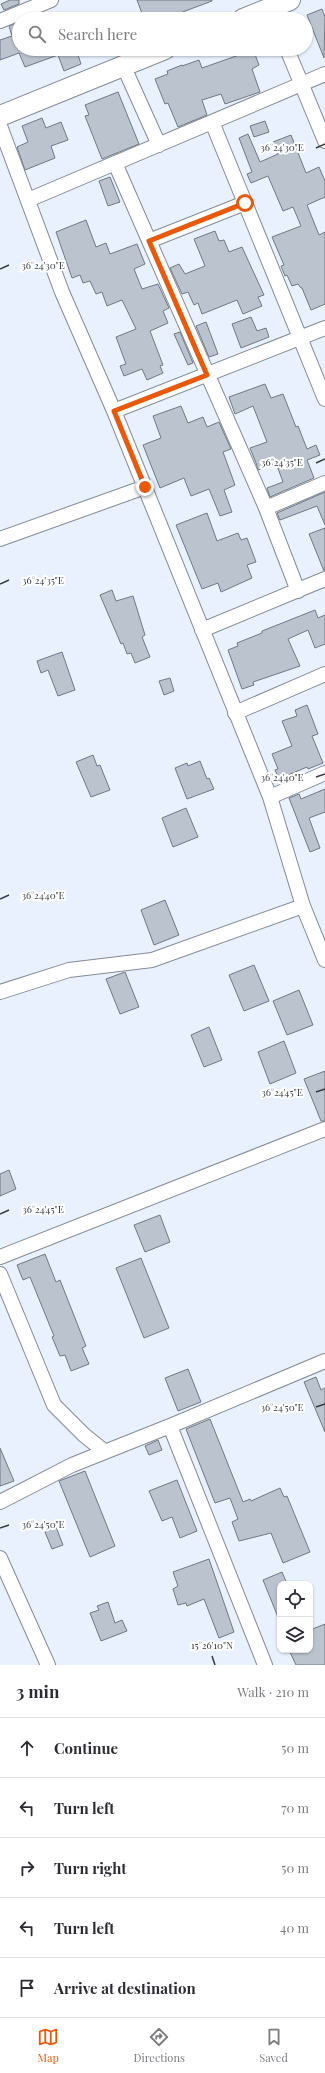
<!DOCTYPE html>
<html lang="en">
<head>
<meta charset="utf-8">
<style>
	body { margin:0; font-family:"Playfair Display",serif; background:#f2f2f3; color:#2b2b33 }
	.controls { position:absolute; right:12px; bottom:12px; display:grid; overflow:hidden; border-radius:8px; box-shadow:0 1px 3px #0004 }
	.controls button { width:36px; height:36px; display:grid; place-items:center; padding:0; border:0; border-bottom:1px solid #e1e1e2; background:#fff; color:#2b2b33; font:20px sans-serif }
	.stop { position:absolute; width:12px; height:12px; margin:-9px; border:3px solid #ea580c; border-radius:50%; background:#fff }
	.stop.end { background:#ea580c; border-color:#fff; box-shadow:0 1px 4px #0008 }
	.list { margin:0; padding:0; list-style:none }
	h2 { display:flex; justify-content:space-between; align-items:center; height:52px; margin:0; padding:0 16px; font-size:17px }
	h2 small { font-size:13px; font-weight:400; color:#7c7c81 }
	.list li { display:grid; grid-template-columns:26px 1fr auto; gap:12px; align-items:center; box-sizing:border-box; height:60px; padding:0 16px; border-top:1px solid #e1e1e2 }
	.list b { display:block; font-size:15px; white-space:nowrap }
	.list em { font-size:13px; font-style:normal; color:#7c7c81 }
	.icon { flex:none; width:22px; height:22px; fill:none; stroke:currentColor; stroke-width:2; stroke-linecap:round; stroke-linejoin:round }
	.map { position:relative; flex:none; width:325px; height:1665px; overflow:hidden }
	.search { position:absolute; background:#fff; box-shadow:0 1px 3px #0004; left:12px; right:12px; top:12px; height:44px; display:flex; align-items:center; gap:10px; box-sizing:border-box; padding:0 14px; border-radius:22px; color:#7c7c81; font-size:15px }
	.sheet { height:352px; background:#fff }
	nav { display:flex; justify-content:space-around; align-items:center; box-sizing:border-box; height:56px; border-top:1px solid #e1e1e2; background:#fff; font-size:11px; color:#7c7c81 }
	nav a { display:grid; justify-items:center; gap:2px }
	nav .on { color:#ea580c }
	.map>svg:first-child { display:block }
	.building { fill:#bbc3cf; stroke:#707883 }
	.lines { fill:none; stroke-linecap:round; stroke-linejoin:round }
	.street-casing { stroke:#838b96; stroke-width:16 }
	.secondary-casing { stroke:#838b96; stroke-width:22 }
	.street { stroke:#fff; stroke-width:14 }
	.secondary { stroke:#fff; stroke-width:20 }
	.route { stroke:#ea580c; stroke-width:5 }
	.ticks { fill:none; stroke:#373b40; stroke-width:1.5 }
	.ticks-label { font-size:10px; text-anchor:middle; fill:#373b40; stroke:#fff; stroke-width:4; stroke-linejoin:round; paint-order:stroke }
</style>
</head>
<body>
<div class="map">
<svg width="325" height="1665" viewBox="0 0 325 1665">
	<rect width="100%" height="100%" fill="#e8f1fd"/>
	<path class="building" d="M10,0H19V4L4,10L1,4Z
		M137,0H212V1L164,19H144Z
		M322,9L325,17L324,58L307,15Z
		M19,22V49H76L81,64L64,71L58,55L25,67L19,53L0,60V40L12,36L9,26Z
		M237,49H253L259,65L252,69L260,92L225,104L221,94L202,100L207,115L178,127L168,103L165,104L155,79L168,74L167,71L182,65V66L199,60L202,68L239,55Z
		M118,92L139,144L102,159L85,116L89,115L85,105Z
		M42,118L46,128L61,122L68,140L51,146L55,158L25,170L17,147L28,142L22,126Z
		M265,121L269,132L254,137L250,126Z
		M248,134L260,162L278,154L273,142L291,135L306,173L319,167L325,181V197L307,205L319,235L325,232V304L311,310L302,288H301L298,284L292,286L287,275L285,276L281,266L284,265L272,237L301,226L293,207L283,211L268,176L251,183L247,174L252,172L239,138Z
		M110,177L120,202L108,206L99,181Z
		M86,220L96,247L106,243L110,254L137,244L145,264L134,269L142,289L158,284L169,308L163,311L168,323L150,331L163,365L160,366L163,373L147,380L142,369L124,376L120,366L126,364L116,337L136,329L125,306L122,300L107,306L102,292L96,294L90,281L83,283L80,275L72,278L56,232Z
		M215,231L219,241L224,240L229,252L242,247L264,295L258,297L262,306L243,314L237,300L202,314L198,303L194,305L188,292L182,294L170,268L179,264L185,274L205,266L194,239Z
		M251,317L257,331L266,328L269,337L241,348L232,324Z
		M206,322L218,354L209,357L196,326Z
		M180,332L193,363L188,365L174,334Z
		M265,384L271,398L283,394L296,427L298,426L307,449L316,445L320,455L307,460L314,478L270,497L267,488L283,482L276,463L258,470L256,463L250,448L267,442L253,406L235,414L229,397Z
		M181,406L188,423L203,417L207,427L219,422L231,449L223,452L235,485L224,490L232,512L220,516L209,489L191,496L184,478L160,488L143,445L161,438L153,416Z
		M325,492V525L317,506L280,520L277,513Z
		M207,513L217,541L238,533L241,540L247,538L256,562L247,565L252,578L221,592L218,583L202,589L176,525Z
		M325,528V571H324L309,534Z
		M112,590L116,601L133,596L145,635L142,637L150,657L135,663L131,653L127,654L123,643L121,644L100,595Z
		M315,610L318,618L325,615V644L315,648L308,630L288,639L300,666L253,682L254,685L242,689L228,650L238,646L237,643L262,633V631Z
		M62,652L75,690L58,696L48,670L41,673L37,661Z
		M170,678L174,691L164,695L159,681Z
		M307,705L318,734L312,736L323,763L308,769L307,767L279,779L275,770L278,769L272,754L292,746L282,721L297,716L295,710Z
		M93,755L97,766L100,765L110,790L91,797L76,762Z
		M200,761L207,779L209,778L214,789L187,799L175,768L187,763L188,766Z
		M325,789V812L309,818L320,848L310,852L289,798L299,794L301,799Z
		M186,808L198,837L173,847L162,818Z
		M165,900L179,935L154,945L141,910Z
		M254,965L269,1001L244,1011L229,975Z
		M125,972L139,1007L120,1014L106,979Z
		M299,990L313,1025L287,1035L273,1001Z
		M209,1027L222,1060L204,1067L191,1035Z
		M284,1041L296,1073L270,1084L258,1052Z
		M325,1071V1121H321L304,1079Z
		M9,1170L16,1189L0,1196V1174Z
		M160,1215L170,1242L145,1252L134,1225Z
		M45,1254L56,1282L60,1280L86,1346L82,1348L89,1364L71,1371L65,1355L60,1356L52,1337L54,1336L30,1277L23,1280L17,1265Z
		M141,1258L169,1328L144,1338L116,1268Z
		M188,1369L201,1402L178,1411L165,1378Z
		M316,1377L321,1390L325,1388V1432L304,1382Z
		M210,1419L243,1502L250,1499L251,1501L280,1488L284,1497L287,1496L310,1552L283,1563L271,1533L239,1541L232,1522L238,1519L230,1498L215,1503L186,1429Z
		M158,1440L162,1450L149,1455L145,1446Z
		M0,1448L14,1481L0,1486Z
		M85,1471L115,1546L90,1557L59,1481Z
		M177,1480L197,1531L180,1538L172,1517L162,1521L149,1491Z
		M56,1527L63,1545L52,1549L45,1532Z
		M209,1559L234,1632L219,1638L204,1599L187,1606L186,1603L178,1605L173,1589L178,1586L173,1572Z
		M282,1572L287,1584H280V1622L263,1580Z
		M108,1602L115,1623L122,1620L127,1631L101,1641L90,1613L99,1610L97,1606Z
		M325,1624V1665H296L289,1650H310V1630Z"/>
	<g class="lines">
		<defs>
			<path id="street" d="M0,21L51,0
				M287,49L325,141
				M123,65L159,145
				M212,122L325,399
				M0,126L62,292L114,411L270,797L303,906L325,960
				M115,163L266,508L298,591
				M28,200L325,74
				M149,241L245,203
				M114,411L325,328
				M266,508L325,483
				M0,539L145,487
				M202,630L325,579
				M235,713L325,674
				M270,797L325,773
				M0,992L69,970L152,960L303,906
				M0,1257L325,1129
				M0,1274L54,1405L84,1435L104,1451
				M170,1426L265,1665
				M0,1502L72,1465L170,1426L325,1361
				M0,1558L48,1665"/>
			<path id="secondary" d="M243,19L290,0
				M0,116L165,49"/>
		</defs>
		<use href="#street" class="street-casing"/>
		<use href="#secondary" class="secondary-casing"/>
		<use href="#street" class="street"/>
		<use href="#secondary" class="secondary"/>
	</g>
	<g class="lines">
		<path class="route" d="M145,487L114,411L207,375L149,241L245,203"/>
	</g>
	<path class="ticks" d="M316,148L325,144M0,269L9,265M316,463L325,459M0,584L9,580M316,777L325,774M0,899L9,895M316,1092L325,1089M0,1214L9,1210M316,1407L325,1404M0,1528L9,1525M212,1656L215,1665"/>
	<g class="ticks-label">
		<text x="282" y="151">36°24'30"E</text>
		<text x="43" y="269">36°24'30"E</text>
		<text x="282" y="466">36°24'35"E</text>
		<text x="43" y="584">36°24'35"E</text>
		<text x="282" y="781">36°24'40"E</text>
		<text x="43" y="899">36°24'40"E</text>
		<text x="282" y="1096">36°24'45"E</text>
		<text x="43" y="1213">36°24'45"E</text>
		<text x="282" y="1411">36°24'50"E</text>
		<text x="43" y="1528">36°24'50"E</text>
		<text x="212" y="1649">15°26'10"N</text>
	</g>
</svg>
<div class="controls">
<button><svg class="icon" aria-label="locate" viewBox="0 0 24 24"><circle cx="12" cy="12" r="6"/><path d="M12 2v4M12 18v4M2 12h4M18 12h4"/></svg></button>
<button><svg class="icon" aria-label="layers" viewBox="0 0 24 24"><path d="M12 4l9 5-9 5-9-5zM3 14l9 5 9-5"/></svg></button>
</div>
<div class="stop" style="left:245px;top:203px"></div>
<div class="stop end" style="left:145px;top:487px"></div>
<div class="search"><svg class="icon" aria-label="search" viewBox="0 0 24 24"><circle cx="10" cy="10" r="6"/><path d="M15 15l6 6"/></svg>Search here</div>
</div>
<section class="sheet">
<h2>3 min<small>Walk · 210 m</small></h2>
<ul class="list">
<li><svg class="icon" aria-label="ahead" viewBox="0 0 24 24"><path d="M12 20V5M6 11l6-6 6 6"/></svg><div><b>Continue</b></div><em>50 m</em></li>
<li><svg class="icon" aria-label="left" viewBox="0 0 24 24"><path d="M17 20v-9H6M10 6l-5 5 5 5"/></svg><div><b>Turn left</b></div><em>70 m</em></li>
<li><svg class="icon" aria-label="right" viewBox="0 0 24 24"><path d="M7 20v-9h11M14 6l5 5-5 5"/></svg><div><b>Turn right</b></div><em>50 m</em></li>
<li><svg class="icon" aria-label="left" viewBox="0 0 24 24"><path d="M17 20v-9H6M10 6l-5 5 5 5"/></svg><div><b>Turn left</b></div><em>40 m</em></li>
<li><svg class="icon" aria-label="arrive" viewBox="0 0 24 24"><path d="M6 21V4h12l-3 4 3 4H6"/></svg><div><b>Arrive at destination</b></div></li>
</ul>
</section>
<nav>
<a class="on"><svg class="icon" aria-label="map" viewBox="0 0 24 24"><path d="M3 6l6-2 6 2 6-2v14l-6 2-6-2-6 2zM9 4v14M15 6v14"/></svg>Map</a>
<a><svg class="icon" aria-label="directions" viewBox="0 0 24 24"><path d="M12 3l9 9-9 9-9-9zM9 14v-3h6M13 9l2 2-2 2"/></svg>Directions</a>
<a><svg class="icon" aria-label="saved" viewBox="0 0 24 24"><path d="M7 4h10v16l-5-4-5 4z"/></svg>Saved</a>
</nav>
</body>
</html>
